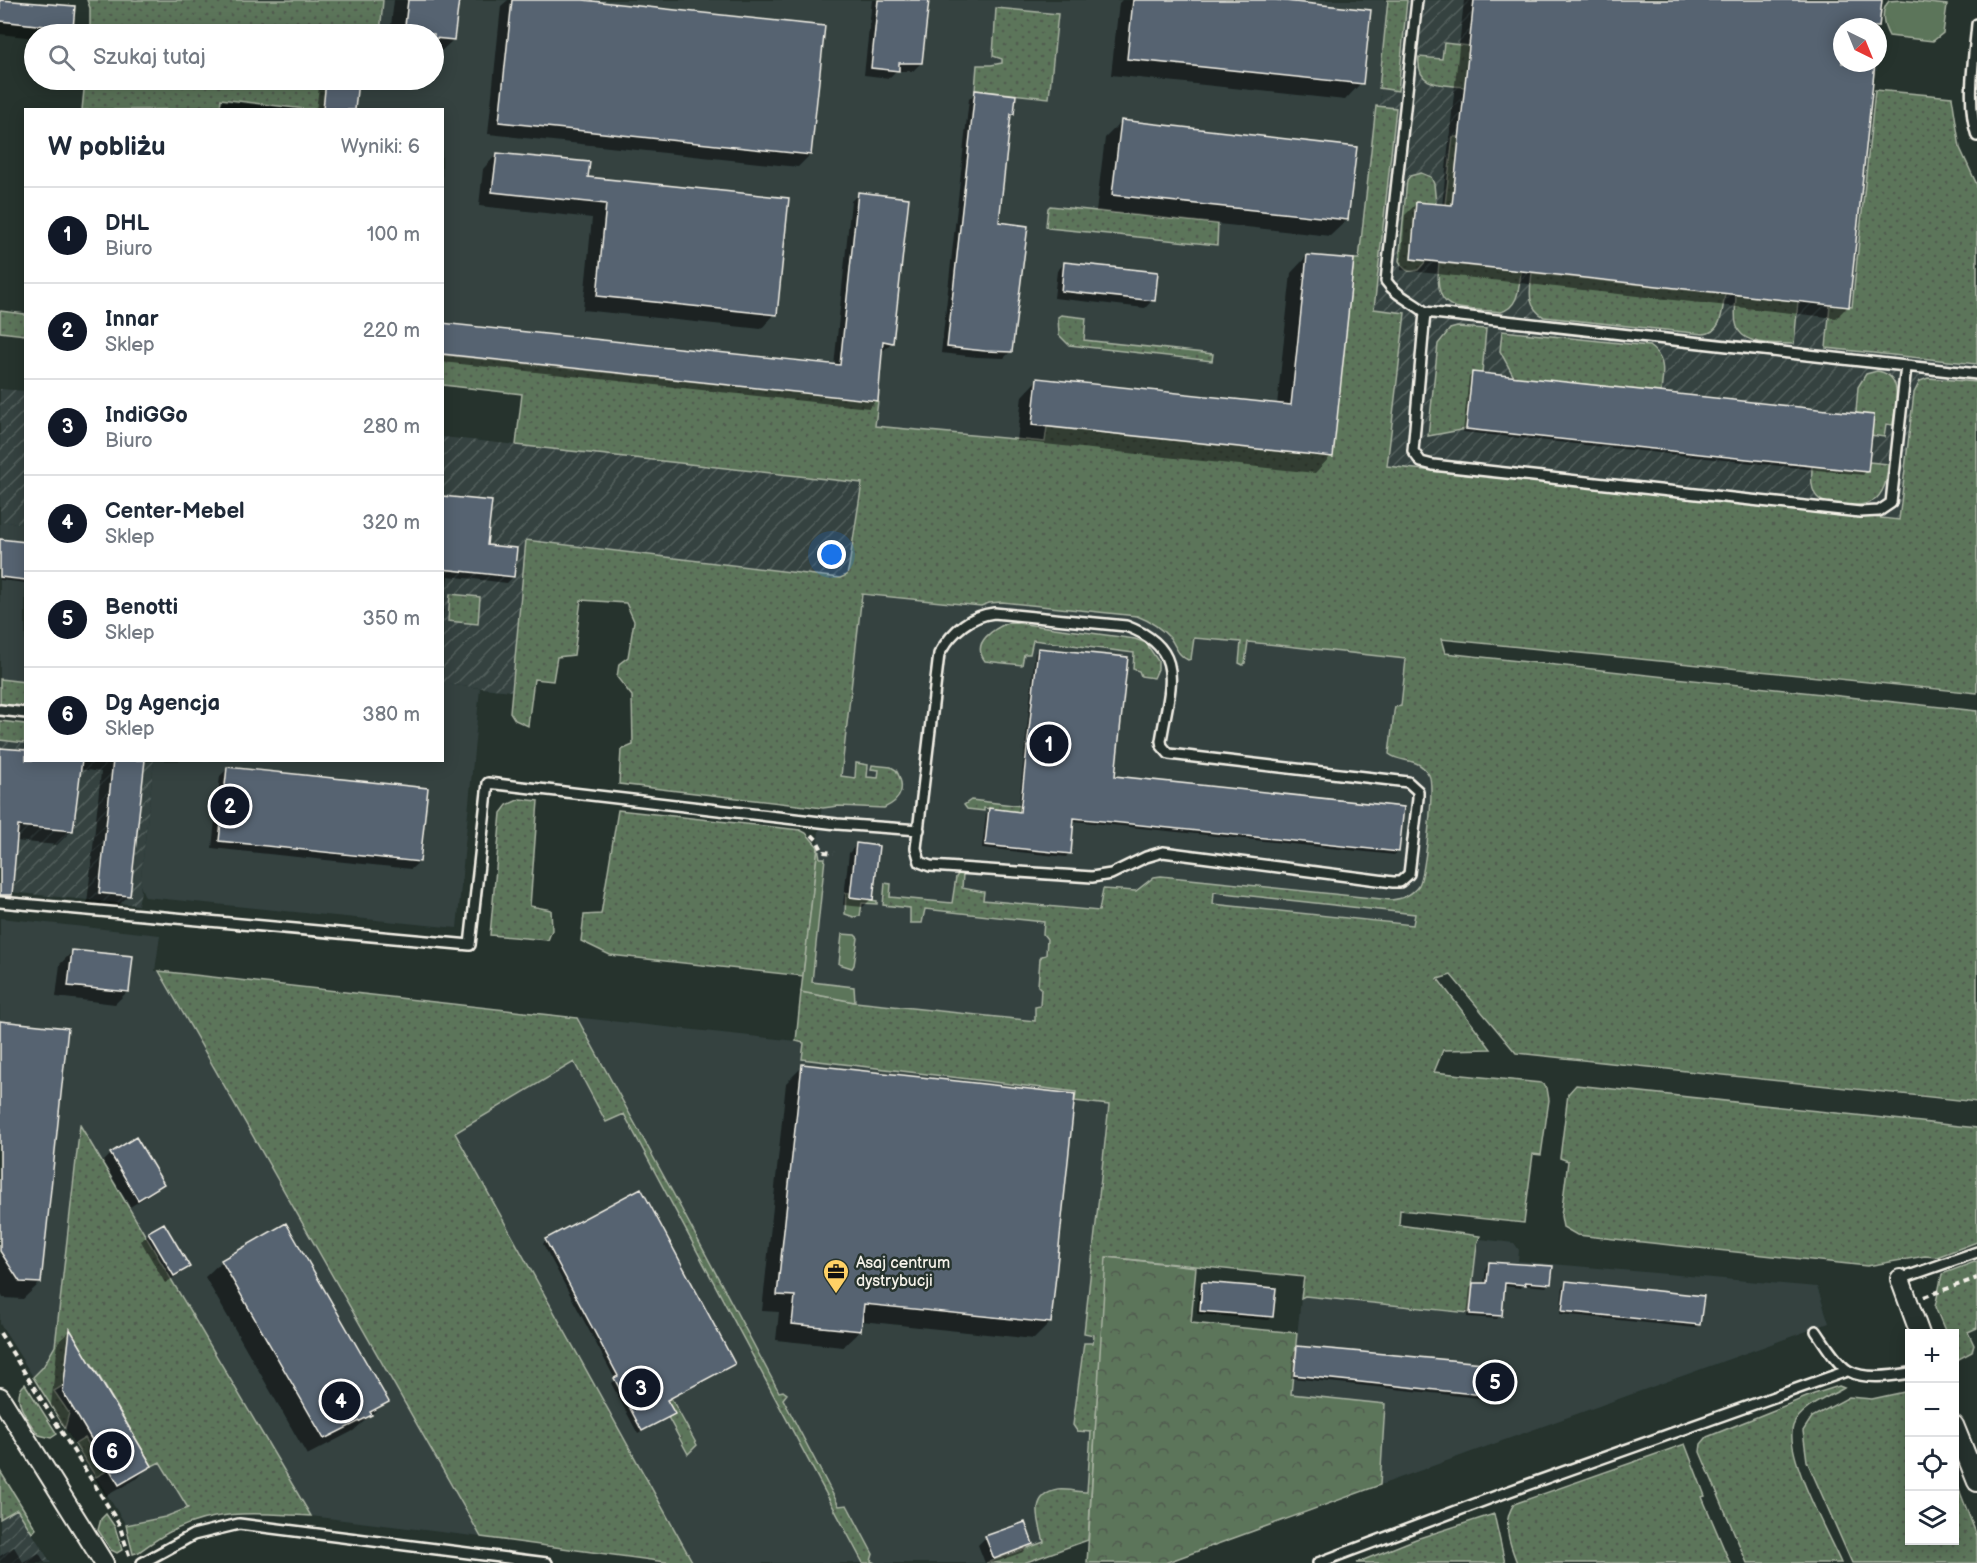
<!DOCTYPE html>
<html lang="pl">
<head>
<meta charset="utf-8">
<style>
	body { margin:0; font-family:"Balsamiq Sans",sans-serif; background:#f6f6f7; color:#1f2937 }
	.controls { position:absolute; right:18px; bottom:18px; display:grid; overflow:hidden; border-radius:0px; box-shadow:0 3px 15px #0003 }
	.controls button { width:54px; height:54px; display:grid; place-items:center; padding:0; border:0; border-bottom:2px solid #e0e1e3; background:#fff; color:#1f2937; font:30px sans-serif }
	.compass { position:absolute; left:1833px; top:18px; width:54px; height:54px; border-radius:50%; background:#fff; box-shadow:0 3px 15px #0003; rotate:137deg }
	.you { position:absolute; left:832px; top:555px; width:21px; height:21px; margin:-15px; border:4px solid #fff; border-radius:50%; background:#1a73e8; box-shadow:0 0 0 9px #1a73e833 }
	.badge { display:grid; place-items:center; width:39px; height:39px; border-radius:50%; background:#111827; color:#fff; font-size:20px; font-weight:700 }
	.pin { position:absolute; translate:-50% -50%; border:3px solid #fff; box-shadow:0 2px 6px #0006 }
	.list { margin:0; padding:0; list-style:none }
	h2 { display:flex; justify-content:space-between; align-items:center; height:78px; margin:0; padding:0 24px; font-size:26px }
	h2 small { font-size:20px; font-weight:400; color:#747a83 }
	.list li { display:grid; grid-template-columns:39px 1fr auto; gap:18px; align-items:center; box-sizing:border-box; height:96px; padding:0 24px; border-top:2px solid #e0e1e3 }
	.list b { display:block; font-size:22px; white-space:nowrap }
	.list p { margin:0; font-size:20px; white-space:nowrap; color:#747a83 }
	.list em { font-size:20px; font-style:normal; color:#747a83 }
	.icon { flex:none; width:33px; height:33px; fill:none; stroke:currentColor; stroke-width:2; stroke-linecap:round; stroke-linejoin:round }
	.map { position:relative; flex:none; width:1977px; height:1563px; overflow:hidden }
	.search { position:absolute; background:#fff; box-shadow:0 3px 15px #0003; left:24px; top:24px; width:420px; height:66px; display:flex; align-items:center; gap:15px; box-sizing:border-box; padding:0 21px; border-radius:33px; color:#747a83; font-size:22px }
	.panel { position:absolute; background:#fff; box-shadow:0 3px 15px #0003; left:24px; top:108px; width:420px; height:654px; border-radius:0px }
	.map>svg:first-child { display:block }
	.built { fill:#344241 }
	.industrial { fill:url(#industrial-furrows) }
	.grass { fill:url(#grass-dots); stroke:#a8b2a1; stroke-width:1.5; fill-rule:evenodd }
	.forest { fill:url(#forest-crowns); stroke:#a8b2a1; stroke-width:1.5 }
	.garden { fill:#5b745a; stroke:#a8b2a1; stroke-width:1.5 }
	.shadow { fill:#0007 }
	.building { fill:#566471; stroke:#f4f1e8; stroke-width:1.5 }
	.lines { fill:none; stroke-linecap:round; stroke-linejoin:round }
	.lane-casing { stroke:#f4f1e8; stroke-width:14 }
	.street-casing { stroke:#f4f1e8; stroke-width:22 }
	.path { stroke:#f4f1e8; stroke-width:4; stroke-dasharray:6 4.5; stroke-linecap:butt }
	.lane { stroke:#26332d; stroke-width:9 }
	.street { stroke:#26332d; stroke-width:18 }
	.labels { text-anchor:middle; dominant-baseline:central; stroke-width:5; stroke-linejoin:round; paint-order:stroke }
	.poi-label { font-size:16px; fill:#f4f1e8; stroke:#26332d; text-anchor:start }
</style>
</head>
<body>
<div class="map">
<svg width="1977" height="1563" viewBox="0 0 1977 1563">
	<defs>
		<pattern id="industrial-furrows" width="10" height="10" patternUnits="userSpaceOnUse" patternTransform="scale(1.5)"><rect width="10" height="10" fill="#344241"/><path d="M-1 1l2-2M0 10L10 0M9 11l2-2" fill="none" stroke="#525e5c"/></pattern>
		<pattern id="grass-dots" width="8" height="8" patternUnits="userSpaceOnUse" patternTransform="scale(1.5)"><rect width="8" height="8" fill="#5b745a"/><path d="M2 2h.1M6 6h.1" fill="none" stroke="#515c4f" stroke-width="1.8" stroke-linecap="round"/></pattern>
		<pattern id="forest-crowns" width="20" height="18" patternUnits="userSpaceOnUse" patternTransform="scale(1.5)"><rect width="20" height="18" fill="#5b745a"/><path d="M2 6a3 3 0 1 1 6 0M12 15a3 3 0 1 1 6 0" fill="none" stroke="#515c4f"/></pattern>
	</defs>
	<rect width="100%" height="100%" fill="#26332d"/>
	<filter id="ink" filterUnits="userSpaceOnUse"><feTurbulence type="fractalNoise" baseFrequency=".0167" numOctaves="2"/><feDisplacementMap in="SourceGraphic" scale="12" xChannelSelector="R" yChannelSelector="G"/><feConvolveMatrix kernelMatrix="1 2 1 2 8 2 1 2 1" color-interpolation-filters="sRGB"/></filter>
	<g filter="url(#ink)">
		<path class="built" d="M315,0H1391L1340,474L875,426L877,401L443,355L442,110H304L307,80H434V34H311Z
			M0,521L25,524V682L0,679Z
			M847,575L1441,638L1427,926L1213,904L1150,930L1088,1540L1024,1563H693L379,996L796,1041Z
			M443,684L480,688L457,928L145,897L140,885L154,761L442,760Z
			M0,918L160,935L155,971H159L481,1537L311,1516L80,1126L189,1509L165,1517L126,1525L0,1324Z
			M1480,1239L1514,1243L1519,1250L1518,1261L1817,1287L1829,1323L1380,1485L1385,1404L1291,1394L1301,1298L1477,1243Z"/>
		<path class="industrial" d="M1391,0H1882L1878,34V27H1842V63H1878L1879,54L1877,71H1874L1868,125L1872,126L1852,308L1833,306L1977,342V543L1340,474Z
			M0,389L25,391V524L0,521Z
			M443,437L862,483L847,575L840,578L526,541L512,691L443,684Z
			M0,721L25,724L26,760L154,761L140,885L141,891L138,905L0,891Z
			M0,1482L32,1533L51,1563H0Z"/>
		<path class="grass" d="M87,0H383L380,34H90V8Z
			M1388,0H1407L1398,91L1379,88Z
			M996,8L1058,14L1049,98L975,90L977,65H991L1002,63V59L993,56Z
			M1444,43L1469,46L1465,87C1442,84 1416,88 1419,57L1442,59Z
			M85,80H326L323,109H304L221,99L220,109L82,110Z
			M1875,90L1952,97L1960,148L1977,185V364L1826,348L1830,305L1852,307Z
			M1376,106L1396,108L1374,309L1405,313L1387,466L1899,520L1914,393L1920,381L1928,378L1977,382V693L1441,639L1445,653L1977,711V1102L1516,1053L1451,975L1438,979L1491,1049L1443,1050L1434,1072L1541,1083L1547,1088L1549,1100L1541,1155L1533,1154L1524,1223L1400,1210L1399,1225L1480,1236L1477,1244L1469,1313L1305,1296L1301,1298L1304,1277L1107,1257L1088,1540L1024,1563H986L1044,1542C1039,1522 1028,1495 1058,1490C1067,1489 1078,1492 1087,1492L1091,1432L1077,1431L1073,1425L1084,1343H1093L1094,1335L1084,1333L1109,1105L1075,1101L1076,1092L802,1059L804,1043L796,1041L801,992L855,1002L1035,1021V1007L1040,1006L1041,989L1038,986L1040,959L1042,956L1046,955L1047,939L1043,934L1044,922L925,909L922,923H910V908L883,905L885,883L891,884L890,897L952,903L956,877L960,872L963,874L962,888L984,892L983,900L1099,911L1103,889L1136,891L1154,877L1161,876L1391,900C1403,899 1412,895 1419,885C1425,874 1435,786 1429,775C1418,756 1402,764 1389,754L1394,712L1395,707L1401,706L1406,659L1248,642L1245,663L1243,665L1239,663L1241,642L1194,638L1191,659L1188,660C1178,656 1176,646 1170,638C1160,627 1150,621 1137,616L1002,602L989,603L981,606L862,594L841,776L855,778L856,763L868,765L867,777L878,778L879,770L871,769L872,765L891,767L896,770C906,787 902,800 884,808L838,806L823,808L619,784L621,750L633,745L632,696L617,677L619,664L628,657L634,621L626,603L581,600L574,655L557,657L553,681L534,679L528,726L515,720L510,712L526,540L840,578L847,575L849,566L862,483L516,445L522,394L443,385V355L878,401L875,426L1045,442L1047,427L1332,457L1354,259H1359ZM1214,892L1415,914L1413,925L1213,904Z
			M1453,137H1459L1452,206L1445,205Z
			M1421,173L1431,177L1434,184L1436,204L1416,203L1411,259L1426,261L1418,270C1408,273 1404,270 1399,261L1407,180L1410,176Z
			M1050,206L1218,224L1217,245L1048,228L1046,226L1048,208Z
			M1439,263L1521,271C1519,287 1519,308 1500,312C1458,307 1433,316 1439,263Z
			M1532,273L1725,294C1722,309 1723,333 1703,334L1544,317C1526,306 1530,291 1532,273Z
			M1736,295L1798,301L1794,344C1776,343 1740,347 1736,323C1734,314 1736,304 1736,295Z
			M0,311L25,314V335L0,332Z
			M1061,315L1086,318L1084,340L1213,354L1212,361L1069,345L1059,335L1058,317Z
			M1457,327L1486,329L1482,373H1472L1466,429L1428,436L1438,344L1450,329Z
			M1502,331L1649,346C1667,358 1663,374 1661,392L1514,377L1500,351Z
			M1877,371C1905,375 1895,405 1893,425L1886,424L1884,437L1871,435L1856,413L1858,387L1866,374Z
			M1869,462L1888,464C1887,477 1886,489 1876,499C1864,509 1822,509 1815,494C1810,485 1812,476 1812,466L1867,472Z
			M450,594L480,597L478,624L448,621Z
			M1010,622L1135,639L1146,643L1158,661V669L1154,678L1141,676L1139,671L1133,669L1134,653L1033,640L1030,654H1024L1022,665L985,661C970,642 995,628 1010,622Z
			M0,679L25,682V706L0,704Z
			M0,721L25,724V743L0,740Z
			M520,799L538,801L530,906L551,910L552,930L548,940L490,935L501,813L507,805Z
			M971,800L1021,806L1020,812L984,808V811L967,809L964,805Z
			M618,810L800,830L806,833L818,847L803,976L610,955L581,941L584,915L601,914Z
			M159,971L577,1018L673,1193L779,1392L783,1391L787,1394L783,1399L839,1506L847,1505L873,1554L871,1561L875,1563H863L624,1114L606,1122L574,1062L455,1133L693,1563H673L481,1537Z
			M1576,1085L1977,1128V1242L1937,1257L1925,1256L1867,1266L1577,1235L1563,1227L1561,1216L1568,1161L1560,1158L1568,1094Z
			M80,1125L311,1516C261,1514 221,1508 174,1530C162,1535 150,1544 139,1552L133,1554L126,1525L165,1517L188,1508L160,1462L152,1466L92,1364L89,1365L77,1340L68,1345L64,1385L54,1391L69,1413L65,1428L33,1377L43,1367L55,1346Z
			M1977,1261V1328L1968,1332L1974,1345L1972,1352L1957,1360L1955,1355L1954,1334L1946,1333L1935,1307L1942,1274Z
			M25,1384L57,1434L51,1438L39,1435C29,1423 9,1397 25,1384Z
			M1839,1386L1844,1388C1829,1397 1800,1407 1793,1426C1784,1454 1828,1534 1841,1563H1747L1700,1452L1701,1444L1707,1437L1814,1394Z
			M1909,1391L1910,1540H1954L1955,1479L1977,1536V1563H1852L1807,1461L1803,1431L1812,1417L1849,1397L1872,1399Z
			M671,1398L697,1445L688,1454L668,1417L674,1414L667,1400Z
			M85,1438L105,1472L96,1477L75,1444Z
			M1685,1444L1705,1496L1702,1497L1730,1563H1517C1510,1545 1501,1522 1514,1504Z
			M0,1471L36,1529L32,1533L17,1509L0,1519Z
			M106,1514L115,1527L122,1550L117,1553L111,1550L98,1530L101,1519Z
			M1494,1514L1505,1563H1356L1416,1539Z"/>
		<path class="forest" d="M1106,1257L1196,1267L1191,1323L1297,1333L1291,1394L1385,1404L1380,1485L1165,1563H1087Z"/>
		<path class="garden" d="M1901,0L1947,5L1943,33L1933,41L1889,36C1883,25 1880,11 1889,1Z
			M818,847L820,858H825L812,982L854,987L855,1002L801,992Z
			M846,893H851L850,897L877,901V904L862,903L860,916L854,917L845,914Z
			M842,934L855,935L858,938L854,965L852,968L839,964Z"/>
		<path class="shadow" d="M0,0L71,28L65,34H34V38L0,34Z
			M394,0H457L453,40L436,56H434V34H390Z
			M508,0H568L810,155L798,167L488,134L501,6Z
			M872,0H928L921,63L913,71H896L889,78L864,75Z
			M1122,0H1261L1361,83L1345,100L1111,75L1119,3Z
			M1464,0H1880L1877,27H1842V63H1877L1876,70L1872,74L1847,307L1836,318L1401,270L1405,215L1416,204L1442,206Z
			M320,80H357L353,110H316Z
			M976,92L1013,114L1009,117L997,223L1011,351L1004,358L977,357L941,353L969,99Z
			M223,101L304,110H215Z
			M1121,122L1347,220L1330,236L1096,211L1105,138Z
			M497,154L586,179L775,314L761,329L583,310L592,218L479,206L483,169Z
			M859,194L892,342L884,350L880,349L876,400L869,408L442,362V324L834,366L851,201Z
			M1307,256L1331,456L1315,473L1017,441L1022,396L1038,379L1277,405L1291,273Z
			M1065,263L1153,300L1145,308L1054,298L1057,271Z
			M1472,374L1866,471L1863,475L1463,432L1469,377Z
			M442,498L513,577L507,583L448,576L442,622Z
			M0,540L26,543V583L0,580Z
			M1039,649L1114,778L1398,852L1394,855L1073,821L1069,853L1066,857L982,848L986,814L989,810L1018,813L1035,653Z
			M0,749L26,760H143L129,895L117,907L87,904L101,772L79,769L72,830L57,845L15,841L0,888Z
			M228,768L419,862L411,869L212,848L220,776Z
			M856,845L871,899L863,907L843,905L849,853Z
			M73,951L127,992L115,1004L56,997L60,964Z
			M0,1023L40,1283L23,1299L3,1298L0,1292Z
			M803,1066L1050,1323L1034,1339L861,1321L860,1331L843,1347L776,1340L779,1312L762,1311L786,1083Z
			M136,1139L162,1184L155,1191L130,1207L103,1162L110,1155Z
			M149,1234L188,1267L180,1274L165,1283L141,1241Z
			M546,1240L733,1364L666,1401L673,1414L638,1434L611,1383L615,1379L543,1244Z
			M222,1261L387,1401L353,1431L307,1455L205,1277Z
			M1489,1263L1550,1283L1546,1287L1523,1285L1521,1288L1503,1286L1500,1315L1497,1319L1467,1317L1470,1288L1474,1284L1484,1285L1486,1267Z
			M1203,1283L1271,1317L1268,1320L1197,1314L1199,1287Z
			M1566,1283L1699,1325L1695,1328L1560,1314L1563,1286Z
			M70,1331L150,1465L138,1478L106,1496L51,1405L58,1342Z
			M1298,1348L1500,1397L1497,1400L1291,1378L1294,1351Z
			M986,1537L1031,1544L1023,1552L993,1563H985L978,1545Z
			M14,1547L23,1562L39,1553L45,1563H0V1556Z"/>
		<path class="building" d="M0,0L75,6L73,29L0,21Z
			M408,0H459L454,40L434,38V34H404Z
			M512,0H583L825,26L811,155L499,122Z
			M878,0H929L922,63H899V71L871,68Z
			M1133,0H1275L1371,10L1363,84L1127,59Z
			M1474,0H1882L1879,27H1842V63H1875L1849,307L1411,259L1416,202L1452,205Z
			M326,80H358L355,110H323Z
			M975,90L1016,95L1014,114H1011L999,222L1028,226L1012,352L985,351L947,347Z
			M1121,120L1357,147L1348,220L1112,195Z
			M497,153L590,162L588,177L789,198L777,315L597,296L606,204L492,192Z
			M858,192L909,198L893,343L883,341L878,401L442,354V323L840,365Z
			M1307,255L1354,259L1333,457L1032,425L1037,378L1291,405Z
			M1064,262L1158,272L1155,301L1061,291Z
			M1472,372L1874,415L1868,472L1466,429Z
			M442,496L492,501L487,545L517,548L514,577L442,569Z
			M0,539L26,542V580L0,577Z
			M1038,648L1128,657L1115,776L1404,807L1399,852L1074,818L1071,854L985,845L989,808L1020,812Z
			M0,748L26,750V760H82L73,831L18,826L12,895H0Z
			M113,760H145L130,896L99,893Z
			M227,767L428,788L420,862L219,841Z
			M856,843L879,846L873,900L850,897Z
			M72,950L133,956L129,992L68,986Z
			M0,1021L68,1028L41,1283L20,1282L0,1251Z
			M802,1064L1075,1094L1051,1323L864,1304L861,1331L792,1324L795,1296L777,1295Z
			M136,1137L164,1184L138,1200L110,1153Z
			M641,1188L735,1364L667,1400L675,1414L642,1431L614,1378L618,1376L545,1239Z
			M164,1223L190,1267L174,1276L148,1232Z
			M286,1223L389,1402L370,1412L372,1415L324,1439L221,1260Z
			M1489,1262L1553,1266L1551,1284L1525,1282L1526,1285L1505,1283L1502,1316L1470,1314L1473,1283H1487Z
			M1566,1281L1704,1296L1700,1325L1562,1311Z
			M1202,1282L1276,1288L1273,1317L1200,1311Z
			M70,1329L152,1466L119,1485L63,1392Z
			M1297,1346L1505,1365L1502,1397L1294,1375Z
			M1025,1522L1033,1544L994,1559L985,1536Z"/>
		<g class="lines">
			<defs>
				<path id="lane" d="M1417,0L1386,281C1396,296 1412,301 1425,312L1977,374
					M1977,24C1974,60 1966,102 1977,136
					M1425,312L1413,451L1421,462L1433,465L1860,512L1879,511L1891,503L1906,366
					M994,613L1126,626C1189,649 1169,688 1161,741L1162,746L1169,754L1408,782L1418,791V798L1409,874L1400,882H1393L1163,852L1146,857L1111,874L1092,877L930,866L920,862L916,848L939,654C951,633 968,616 994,613Z
					M0,710L26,713
					M0,902L470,945L488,783L837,824L919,830
					M1900,1279L1977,1252
					M1816,1331C1824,1342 1837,1365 1849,1371C1865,1380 1891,1376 1910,1373
					M142,1563L193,1535L239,1524L547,1563
					M1318,1563L1507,1492L1847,1371"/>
				<path id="street" d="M1900,1279L1920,1334
					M0,1397L104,1563
					M1954,1425L1977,1482"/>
			</defs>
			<use href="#lane" class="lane-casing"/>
			<use href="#street" class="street-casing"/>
			<path class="path" d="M812,835L817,840L823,852L834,853
				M1924,1297L1977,1278
				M0,1333L119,1524L130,1558"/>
			<use href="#lane" class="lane"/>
			<use href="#street" class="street"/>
		</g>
	</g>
	<defs>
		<symbol id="office-pin" viewBox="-11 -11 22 30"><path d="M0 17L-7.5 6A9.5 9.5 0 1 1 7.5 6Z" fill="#ffd166" stroke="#26332d"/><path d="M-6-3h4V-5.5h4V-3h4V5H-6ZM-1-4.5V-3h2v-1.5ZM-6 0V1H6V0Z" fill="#111"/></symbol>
	</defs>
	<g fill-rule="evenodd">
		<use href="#office-pin" x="821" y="1257" width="30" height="40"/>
	</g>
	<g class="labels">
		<g class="poi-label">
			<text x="856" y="1263">Asaj centrum<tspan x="856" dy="18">dystrybucji</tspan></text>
		</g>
	</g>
</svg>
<div class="controls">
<button>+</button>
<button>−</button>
<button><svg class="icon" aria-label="locate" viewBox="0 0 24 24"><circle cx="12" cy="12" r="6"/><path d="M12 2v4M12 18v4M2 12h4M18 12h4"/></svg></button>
<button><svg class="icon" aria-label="layers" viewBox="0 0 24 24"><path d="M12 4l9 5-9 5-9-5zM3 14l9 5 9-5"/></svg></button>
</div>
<svg class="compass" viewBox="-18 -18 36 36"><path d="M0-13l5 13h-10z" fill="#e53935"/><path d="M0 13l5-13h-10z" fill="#747a83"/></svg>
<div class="you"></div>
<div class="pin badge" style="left:1049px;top:744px">1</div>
<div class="pin badge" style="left:230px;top:806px">2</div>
<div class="pin badge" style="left:641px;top:1388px">3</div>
<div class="pin badge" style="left:341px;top:1401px">4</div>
<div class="pin badge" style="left:1495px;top:1382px">5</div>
<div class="pin badge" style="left:112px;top:1451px">6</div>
<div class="search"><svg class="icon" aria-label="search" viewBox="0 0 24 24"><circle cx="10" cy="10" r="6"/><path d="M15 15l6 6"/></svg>Szukaj tutaj</div>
<section class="panel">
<h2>W pobliżu<small>Wyniki: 6</small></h2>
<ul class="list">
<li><span class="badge">1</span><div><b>DHL</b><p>Biuro</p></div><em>100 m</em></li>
<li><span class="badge">2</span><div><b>Innar</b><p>Sklep</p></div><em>220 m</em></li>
<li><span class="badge">3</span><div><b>IndiGGo</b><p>Biuro</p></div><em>280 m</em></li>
<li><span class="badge">4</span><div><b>Center-Mebel</b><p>Sklep</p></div><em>320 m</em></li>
<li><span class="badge">5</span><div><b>Benotti</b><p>Sklep</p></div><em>350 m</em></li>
<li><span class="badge">6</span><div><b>Dg Agencja</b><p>Sklep</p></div><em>380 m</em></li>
</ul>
</section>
</div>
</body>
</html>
